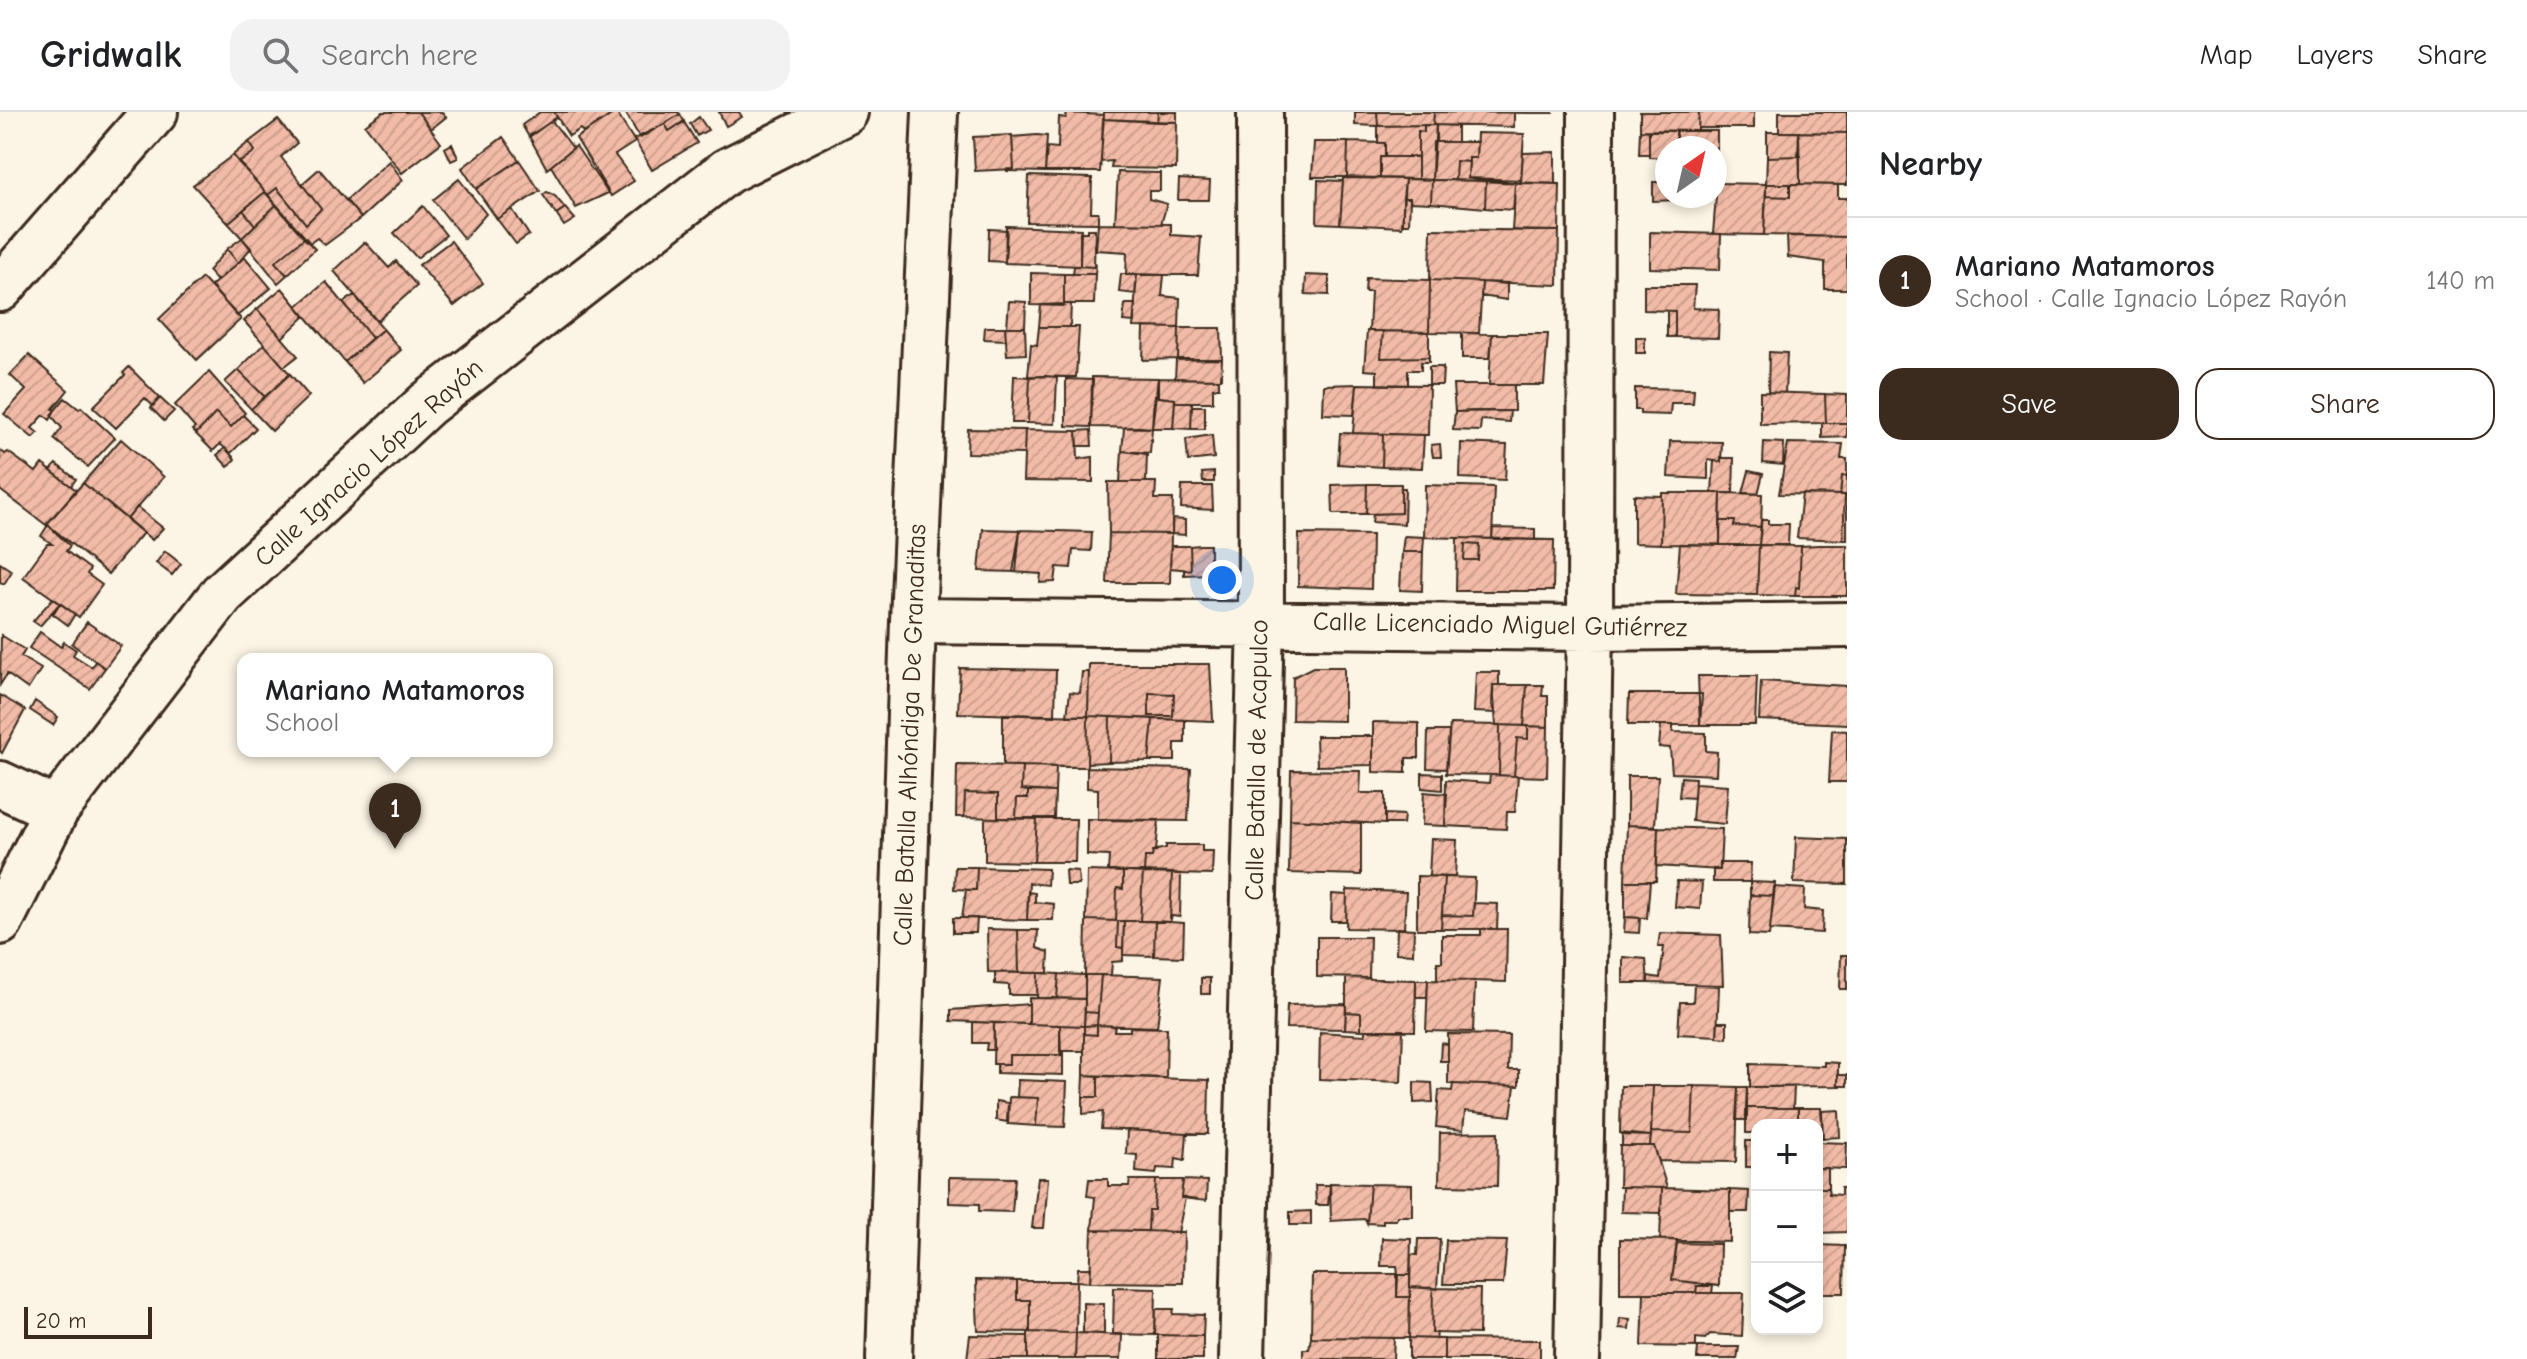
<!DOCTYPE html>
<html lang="en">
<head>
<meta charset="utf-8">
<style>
	body { margin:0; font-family:"Comic Neue",sans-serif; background:#f2f2f2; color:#202124 }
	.controls { position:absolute; right:24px; bottom:24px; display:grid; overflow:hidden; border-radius:16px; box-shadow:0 4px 12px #0003 }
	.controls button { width:72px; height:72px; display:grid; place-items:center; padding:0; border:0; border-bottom:2px solid #e0e0e0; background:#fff; color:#202124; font:40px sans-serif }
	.compass { position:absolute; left:1655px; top:24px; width:72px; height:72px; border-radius:50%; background:#fff; box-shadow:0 4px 12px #0003; rotate:34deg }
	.scale { position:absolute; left:24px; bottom:20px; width:128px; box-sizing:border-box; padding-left:8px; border:4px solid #3b2a1e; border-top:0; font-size:22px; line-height:28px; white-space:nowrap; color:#3b2a1e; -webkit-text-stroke:6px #fcf5e5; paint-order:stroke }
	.you { position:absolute; left:1222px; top:468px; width:28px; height:28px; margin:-20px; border:6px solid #fff; border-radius:50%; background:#1a73e8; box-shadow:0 0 0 12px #1a73e833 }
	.badge { display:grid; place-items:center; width:52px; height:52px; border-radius:50%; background:#3b2a1e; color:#fff; font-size:26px; font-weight:700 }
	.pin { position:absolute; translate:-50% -66px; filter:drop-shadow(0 2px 4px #0008) }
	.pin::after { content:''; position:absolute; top:42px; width:28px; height:24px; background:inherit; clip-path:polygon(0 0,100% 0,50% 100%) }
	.popup { position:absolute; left:237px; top:541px; width:316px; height:104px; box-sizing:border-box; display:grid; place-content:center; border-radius:16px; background:#fff; filter:drop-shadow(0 2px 6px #0005); font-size:26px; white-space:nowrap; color:#757577 }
	.popup b { font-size:30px; color:#202124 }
	.popup::after { content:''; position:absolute; left:50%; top:100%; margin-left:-16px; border:16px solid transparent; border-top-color:#fff }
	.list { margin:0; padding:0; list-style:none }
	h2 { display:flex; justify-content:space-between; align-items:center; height:104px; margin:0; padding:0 32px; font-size:34px }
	h2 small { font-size:26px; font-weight:400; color:#757577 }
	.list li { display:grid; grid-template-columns:52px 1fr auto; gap:24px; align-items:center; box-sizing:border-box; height:128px; padding:0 32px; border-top:2px solid #e0e0e0 }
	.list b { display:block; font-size:30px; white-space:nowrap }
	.list p { margin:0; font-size:26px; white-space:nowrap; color:#757577 }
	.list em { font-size:26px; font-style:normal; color:#757577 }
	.actions { display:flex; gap:16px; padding:24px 32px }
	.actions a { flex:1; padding:18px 0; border:2px solid #3b2a1e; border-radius:24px; text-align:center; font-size:28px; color:#3b2a1e }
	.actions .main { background:#3b2a1e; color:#fff }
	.icon { flex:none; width:44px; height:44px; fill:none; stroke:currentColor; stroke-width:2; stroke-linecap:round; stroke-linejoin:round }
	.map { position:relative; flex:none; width:1847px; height:1247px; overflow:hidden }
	header { display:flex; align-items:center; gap:48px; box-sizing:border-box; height:112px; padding:0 40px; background:#fff; border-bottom:2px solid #e0e0e0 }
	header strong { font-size:38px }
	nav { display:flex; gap:44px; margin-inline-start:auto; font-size:28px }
	.search { width:560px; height:72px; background:#f2f2f2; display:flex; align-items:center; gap:20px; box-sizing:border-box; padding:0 28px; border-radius:24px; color:#757577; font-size:30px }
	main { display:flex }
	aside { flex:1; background:#fff }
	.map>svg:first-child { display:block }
	.building { fill:url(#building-hatch); stroke:#3b2a1e; stroke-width:2; fill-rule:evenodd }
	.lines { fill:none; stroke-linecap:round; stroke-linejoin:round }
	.street-casing { stroke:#3b2a1e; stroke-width:50 }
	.secondary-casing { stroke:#3b2a1e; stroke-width:50 }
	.street { stroke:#fcf5e5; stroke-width:44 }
	.secondary { stroke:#fcf5e5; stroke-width:44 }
	.labels { text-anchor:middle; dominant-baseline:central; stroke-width:7; stroke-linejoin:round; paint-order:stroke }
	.street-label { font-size:26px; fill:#3b2a1e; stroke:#fcf5e5 }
</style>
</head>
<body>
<header>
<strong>Gridwalk</strong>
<div class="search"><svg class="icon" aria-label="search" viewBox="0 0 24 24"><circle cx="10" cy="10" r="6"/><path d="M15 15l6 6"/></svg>Search here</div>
<nav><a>Map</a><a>Layers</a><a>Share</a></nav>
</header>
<main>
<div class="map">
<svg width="1847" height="1247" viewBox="0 0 1847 1247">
	<defs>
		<pattern id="building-hatch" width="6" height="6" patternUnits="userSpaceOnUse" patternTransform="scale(2)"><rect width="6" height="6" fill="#f2bba7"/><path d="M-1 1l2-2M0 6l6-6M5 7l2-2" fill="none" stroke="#d0a18f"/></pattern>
	</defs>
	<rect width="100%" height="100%" fill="#fcf5e5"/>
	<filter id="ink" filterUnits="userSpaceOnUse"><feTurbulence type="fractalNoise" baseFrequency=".0125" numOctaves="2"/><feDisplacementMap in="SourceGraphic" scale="16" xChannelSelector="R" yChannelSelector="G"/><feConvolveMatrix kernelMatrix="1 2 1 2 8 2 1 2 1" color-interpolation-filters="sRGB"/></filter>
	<g filter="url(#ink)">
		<path class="building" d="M383,0H418L441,31L402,61L365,13Z
			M418,0H442L446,5L431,17Z
			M540,0H554L557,5L529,25L522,13Z
			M554,0H616L584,21L580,17L569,24Z
			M616,0L635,30L615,43L634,69L611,84L576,26Z
			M625,0H678L680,2L640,26Z
			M719,0H739L742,5L726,14Z
			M1104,0H1158L1157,10L1103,7Z
			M1158,0H1177V10H1157Z
			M1355,0H1377L1378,14L1355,13Z
			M1434,0L1433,13L1378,14L1377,0Z
			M1640,0H1699L1698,19L1640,18Z
			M1699,0H1754V16H1698Z
			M1779,0H1847V21L1779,20Z
			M1067,1L1104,3L1100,60H1045L1047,35L1058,36L1059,5L1066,6Z
			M1434,1V0L1554,1H1514V15L1433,13Z
			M680,2L684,9L669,19L665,12Z
			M699,5L708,18L697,24L690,12Z
			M1103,7L1177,10L1176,57L1111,56L1112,49L1101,50Z
			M278,8L297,31L281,45L321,97L306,112L277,76L268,83L239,51L255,39L249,30Z
			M552,9L573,36L547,57L529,24Z
			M684,10L697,31L652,58L634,27L665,12L669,19Z
			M1424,13V20L1418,19V45H1385V31H1378V14Z
			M1424,13H1436L1432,68L1418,67V19L1424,20Z
			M1436,13L1457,14V30H1436Z
			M1640,18L1649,19V42H1639Z
			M1649,19H1676V36H1667V46L1649,45Z
			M1676,19H1717V45L1715,36H1676Z
			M1767,20H1799L1798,44L1767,45Z
			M1799,20L1847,21V73L1800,72Z
			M1477,21L1524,22L1521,68L1468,66L1469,46H1476Z
			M1012,23L1014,57L975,59L973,25Z
			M1037,23L1047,24L1045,60L1006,59L1014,57L1012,25Z
			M503,25L519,48L476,77L462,56Z
			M249,30L255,39L239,51L233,43Z
			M1314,30H1348L1347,65H1312Z
			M1348,30L1385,31V45H1380V66L1347,65Z
			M1433,30H1477L1476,46H1469V50L1456,49L1455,68H1432Z
			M452,32L458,46L451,49L445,36Z
			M576,34L608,81L576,96L551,54Z
			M1555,40V72L1521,71L1523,41Z
			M233,43L265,80L228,111L193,73Z
			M1800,44V72H1766L1767,45Z
			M1380,45H1418V67L1380,66Z
			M519,48L540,79L497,107L476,77Z
			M389,49L403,68L361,106L346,88Z
			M1456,49L1469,50L1468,66L1521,71L1455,68Z
			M319,57L361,106L325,133L317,126L310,131L268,83L277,76L306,112L321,97L302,72Z
			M1118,60L1160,61V79H1149V87L1167,92L1161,112L1115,111Z
			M1029,64L1092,66L1091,100H1098V111L1027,110Z
			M1343,66L1405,67L1402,115L1340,112Z
			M459,67L486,102L464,127L433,88Z
			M1179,67L1210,69L1209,88H1178Z
			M1405,67L1432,68L1431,91L1410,90V86H1403Z
			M1318,68L1343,69L1340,112L1317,111Z
			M1432,68L1486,69L1485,96L1431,91Z
			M1486,69L1515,70L1514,98L1485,96Z
			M1515,70L1560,72L1559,119H1512Z
			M1653,70H1667V84H1679V88L1653,89Z
			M1717,71L1766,72L1764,123L1713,122Z
			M1766,72H1790V85L1766,84Z
			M1790,72L1838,73V86H1847V125L1764,123L1766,84L1790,85Z
			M265,80L276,93L255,113L243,98Z
			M547,80L555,84L565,96L556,102L543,83Z
			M1403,86H1410L1409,112H1403Z
			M276,93L304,126L275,150L287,163L278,171L242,126Z
			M423,94L446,123L417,146L394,121Z
			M565,96L575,107L564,114L556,102Z
			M512,97L529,123L516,132L497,107Z
			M243,98L255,113L242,126L228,111Z
			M1098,111L1171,112V123L1201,125L1198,163H1126L1127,140L1096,138Z
			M1006,114L1081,117L1080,154L1005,151Z
			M989,117L1007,118L1005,150L988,149Z
			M1087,117H1095L1094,155L1080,154V120H1087Z
			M1431,117L1559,119L1558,173L1430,168Z
			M1650,120L1721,122L1720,158L1650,156Z
			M1787,124L1847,125V177H1825V150L1788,145Z
			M242,126L251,136L238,151L227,137Z
			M304,126L315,137L287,163L275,150Z
			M451,129L483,171L454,194L419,153Z
			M365,130L389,156L396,149L417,174L377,209L334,159Z
			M227,137L238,151L217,169L208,159Z
			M245,145L271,176L237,204L211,174Z
			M1096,151L1095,162H1073L1074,154L1094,155Z
			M1031,161L1064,162V194L1031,193Z
			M1064,162H1095L1094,192H1064Z
			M1121,162H1137L1135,182L1119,180Z
			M1137,162L1164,163L1162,184L1180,186L1179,216L1133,215Z
			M1306,163L1329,164V183L1305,182Z
			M202,166L241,207L197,248L159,207Z
			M1366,166L1430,168L1429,220L1369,219L1371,180H1365Z
			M1430,168L1482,170L1479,221L1429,220Z
			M326,170L372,226L345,250L297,194Z
			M1482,170L1507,172V188L1481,184Z
			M1644,173H1695L1693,196L1719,197L1718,226L1675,225V199L1644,198Z
			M282,176L305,204L282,226L257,197Z
			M354,183L383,217L372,226L343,191Z
			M1009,189L1026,190L1025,215H1007Z
			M1064,192H1071L1070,215H1039L1041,193Z
			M1125,192H1135L1134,210L1123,209Z
			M257,197L298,244L284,255L244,209Z
			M1667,199H1675V225H1667Z
			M985,215H1005L1006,228L984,227Z
			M1005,215H1025L1026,242L1007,243Z
			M1039,215H1079L1076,265L1028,264L1031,232L1037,233Z
			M1144,215L1179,216L1178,247L1143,248Z
			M1179,216H1221L1222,247H1178Z
			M383,217L401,238L363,271L345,250Z
			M1367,219H1383L1381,246L1429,245V250H1421V258H1408V273H1377V259L1364,258Z
			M1383,219L1429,220V245L1381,246Z
			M1462,221L1492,222L1490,246H1462Z
			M1492,222H1548L1544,273H1489Z
			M1636,225H1645V241H1636Z
			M264,232L290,262L265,285L238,258Z
			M1769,240L1787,241L1785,281L1768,280Z
			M29,243L68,278L53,297L55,298L50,308L44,303L32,316L38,321L33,326L4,302L26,278L10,263Z
			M1222,247L1221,267L1175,266L1176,248Z
			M129,255L160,286L153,294L145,286L116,316L93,295L125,263L123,261Z
			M1429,255H1443L1442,273H1429Z
			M238,258L265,285L251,297L225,270Z
			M209,260L245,301L231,315L216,301L196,322L192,318L195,316L175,293Z
			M290,262L309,284L272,319L251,297Z
			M1014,264L1030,265L1028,311H1012Z
			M1044,264L1057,265L1055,312L1028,311L1030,265Z
			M1092,265L1158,266L1152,316L1091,315Z
			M1158,266L1219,267V276H1213V290H1175V287L1158,285Z
			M1066,267L1093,268L1091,315L1066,314Z
			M1357,272L1354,303L1323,302L1324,273Z
			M1357,272L1429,273L1428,323L1353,321Z
			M1453,273H1514V299L1455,300Z
			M1635,276L1694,277L1693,291H1671L1670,303L1640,302V298H1635Z
			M1760,280L1825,282L1826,311L1760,312Z
			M1825,282L1847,283V311H1826Z
			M1154,284L1175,287L1173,316H1152Z
			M65,286L79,297L81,295L115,326L88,355L54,327L62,316L51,303Z
			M160,286L174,299L164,309L151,296Z
			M1175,290H1192L1191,317L1173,316Z
			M1192,294H1205V317H1191Z
			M1473,299H1510L1509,310L1481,308L1480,319L1453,318L1455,300Z
			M216,301L231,315L243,303L256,316L231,341L220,332L213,339L196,322Z
			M1822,311H1847V325L1822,326Z
			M1138,315L1152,316L1150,341L1122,339L1124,316Z
			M968,317L1025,318L1024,342L967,341Z
			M1025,318L1077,319L1078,347L1093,345V370L1023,369Z
			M1091,318L1092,334H1078L1077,319Z
			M1340,321L1383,322L1382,355L1338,352Z
			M1383,322L1424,323L1422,356L1382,355Z
			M1212,323L1214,346L1188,349L1186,327Z
			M121,327L164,365L127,407L83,371Z
			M1670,329L1722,330L1721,350L1708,348V367L1668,365Z
			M1764,330L1784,331L1783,353L1763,351Z
			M1461,331L1507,333L1505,368L1460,366Z
			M1788,331L1843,332L1841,347H1847V364H1842L1840,383L1779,382Z
			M1440,332L1441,345H1433L1431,333Z
			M225,336L235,347L228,355L217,343Z
			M0,338L5,342L8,340L36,360L42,352L76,378L46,413L0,378Z
			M1122,339L1147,342L1146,370H1120Z
			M1721,346H1734L1733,381H1712L1714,349L1721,350Z
			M56,352L76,367L71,374L51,359Z
			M1749,359L1763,362L1758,382L1743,381Z
			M1214,360V370H1203L1202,361Z
			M1842,364H1847V383H1840Z
			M1108,370H1156L1155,387H1173L1172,422L1109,421Z
			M83,371L143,421L108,462L47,412Z
			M1367,372L1366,402H1333L1332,373Z
			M1367,372H1401V401L1366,402Z
			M1425,373L1494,375L1492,427L1424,425Z
			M1182,374H1212L1213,398L1181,396Z
			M1401,376H1405L1404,412L1372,410L1373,402L1401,401Z
			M1662,381H1721L1720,433L1661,432Z
			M1721,381L1762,382L1761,415L1734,414L1735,409H1720Z
			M1802,382L1845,383L1843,428L1797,426Z
			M1634,383L1662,384L1661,432L1634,431Z
			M1845,383H1847V428H1843Z
			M137,395L163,416L152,428L127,407Z
			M1172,407L1185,408V423L1172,422Z
			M1761,408H1768V412H1789L1788,433H1759Z
			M1720,409H1735L1734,414L1761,415L1759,433H1720Z
			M48,413L70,434L66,439L90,457L87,462L102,473L79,505L23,465L47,432H52L41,424Z
			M1493,416L1535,417V428L1492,427Z
			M983,417L1020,418L1016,460L979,459Z
			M1020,418L1092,420L1091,439L1073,438L1071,456L1057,455L1055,470L1040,471L1041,462L1013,460Z
			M1109,421L1171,422L1170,471H1107Z
			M1299,422L1372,423L1371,477L1298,474Z
			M1404,424L1424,425L1423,440H1402Z
			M1457,426L1554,428L1553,479H1456ZM1465,432L1479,433L1478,448H1464Z
			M1465,432L1479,433L1478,448H1464Z
			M1680,432L1759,433L1757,483L1676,482Z
			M1200,433H1210V462L1184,463V458H1191L1190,434Z
			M1759,433L1801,434L1799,476L1796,475L1795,484L1757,483Z
			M1819,433H1847V484H1795L1796,475L1799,476L1801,434Z
			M1171,434H1190L1191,458L1170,456Z
			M165,439L181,452L172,463L156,451Z
			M1402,440H1423L1422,479L1400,478Z
			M0,451L12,459L4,472L0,470Z
			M53,486L60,491L40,514L33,509Z
			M60,491L75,502L68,513L53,502Z
			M87,510L121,534L105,556L72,532Z
			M40,520L61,535L64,530L76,538L73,543L92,555L95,549L105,556L90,577L29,536Z
			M1,523L25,538L21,545L41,557L28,577L7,562L0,573Z
			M1089,552H1210L1213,609L1088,604ZM1149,581L1174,582L1173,604H1149Z
			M1313,555H1344V609L1292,608L1293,565Z
			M960,556L1056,558L1055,604L958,601Z
			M1082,560H1089L1088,604H1067L1070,580L1080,581Z
			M1476,560H1499V573H1493L1492,593L1496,601L1474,600Z
			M1698,564H1757L1755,613H1700Z
			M1761,569L1847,574V612L1759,608Z
			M1493,573H1527L1524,614L1496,613Z
			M1527,573H1543L1542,584H1548V615L1524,614Z
			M1149,581L1174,582L1173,604H1149Z
			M1629,582H1702L1700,613H1628Z
			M0,583L25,598L2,641L0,639Z
			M35,589L58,605L53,613L30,598Z
			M1003,602L1088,604L1087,655L1003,654Z
			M1088,604L1110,605L1109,650L1087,651Z
			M1110,605L1153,607L1149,649L1109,650Z
			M1153,607L1185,608V631H1175V649H1149Z
			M1373,610L1419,611V646H1406V661L1373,660Z
			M1450,612L1500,613L1499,663L1446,662Z
			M1500,613L1528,614V627L1517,626L1514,664L1499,663Z
			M1661,613H1673V620L1706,621V639L1717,640L1716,663L1672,661L1670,636L1659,635Z
			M1528,614L1548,615L1547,665L1514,664L1517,626L1528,627Z
			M1832,618L1847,619V670H1829Z
			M1428,619H1449L1446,657L1427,656Z
			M1316,624H1373V653L1317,654Z
			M957,653L1022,654L1021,678L1028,679V686H1017L1016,706H998V682L965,681L964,705H956Z
			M1022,654L1056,655L1055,680L1021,678Z
			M1087,655L1191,657L1188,709L1098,708V677L1087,676Z
			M1291,658L1361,659L1360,681H1385V712L1290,707Z
			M1422,661L1442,662V678L1422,676Z
			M1490,663L1518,664L1515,700H1507L1506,717L1445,714L1446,668L1489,671Z
			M1627,664H1658L1655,714L1627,713Z
			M1681,665L1695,666L1694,686L1679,685Z
			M1695,671L1728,673L1725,712L1692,709Z
			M1028,679L1055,680L1054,706H1016L1017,686H1028Z
			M1424,680L1447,682L1445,714L1422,713Z
			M965,681L998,682V706L964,705Z
			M1385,702L1404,703L1403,712H1385Z
			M985,706L1037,707L1034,750L985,749Z
			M1037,707H1076L1075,750H1034Z
			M1087,707L1159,708L1156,739H1153L1152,745H1145L1144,761L1108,759L1109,744L1087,743Z
			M1290,707L1361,711V763L1289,761Z
			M1627,713L1658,715L1656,769H1625Z
			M1658,715L1722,717L1720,758L1657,754Z
			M1796,725L1847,727V772L1794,771Z
			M1431,727L1457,728L1455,765L1429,764Z
			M1166,733H1202V739H1213L1212,763L1144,761L1145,745H1152L1153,739L1166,736Z
			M1720,751H1751L1750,770H1713V757L1720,758Z
			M955,755H977L976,778L954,777Z
			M977,755L1048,757L1047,773L1029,771L1027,808L962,806L966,778H976Z
			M1065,758L1078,759L1079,773H1066Z
			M1087,759L1123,760V777L1117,776L1116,809L1086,808Z
			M1123,760H1143L1140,809H1116L1117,776L1123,777Z
			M1143,760L1172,761L1170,810L1140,809Z
			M1172,761L1181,762L1180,805L1172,804L1170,810Z
			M1417,764L1444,765L1441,817H1417Z
			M1444,765L1475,766L1473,804L1442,803Z
			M1625,769H1650L1647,806L1625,805Z
			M1677,769L1702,770L1700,797L1675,795Z
			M1750,770L1775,771L1774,784L1750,783Z
			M1774,775L1805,777L1804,797L1823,799L1822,821L1770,818Z
			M1347,778L1406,780L1404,817L1346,816Z
			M1028,780L1035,781V790L1054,792L1053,808H1027Z
			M1332,782L1347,783L1346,809H1331Z
			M1750,783L1774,784L1769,824L1749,823Z
			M1474,791L1498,792L1497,817H1441L1442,803L1473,804Z
			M1625,805L1640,806L1639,821L1624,820Z
			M953,806H977L976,821H953Z
			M1086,808L1118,809L1117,835L1123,836V849L1112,850L1111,863H1085Z
			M1118,809H1124L1123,836L1117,835Z
			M1124,809H1155L1154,844L1123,843Z
			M1155,809L1184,811L1183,845L1154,844Z
			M1397,816L1414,817L1413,842L1396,841Z
			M987,817L1018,818L1019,861L988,860Z
			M1481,817H1507L1506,870L1437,868V850H1442V823H1481Z
			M1018,818H1038L1037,836L1049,840L1048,861H1019Z
			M1660,821L1721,823L1723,873L1648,871V864L1660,866L1664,835H1658Z
			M1317,825H1370L1369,866L1317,865Z
			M1841,843H1847V877H1840Z
			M1623,845L1646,847L1648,871H1623Z
			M995,860L1038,861L1037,883H1009V873L995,872Z
			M1038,861L1059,862L1057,886H1037Z
			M1059,862L1085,863V887L1057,886Z
			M1085,863H1101L1098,901L1085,900Z
			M1101,863L1163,865L1157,915L1097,913Z
			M1201,866H1210V882H1201Z
			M1346,866L1416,868L1415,919L1361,918V901L1346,900Z
			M1416,868H1428L1427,885H1416Z
			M1428,868L1475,869L1473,920L1426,919Z
			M1694,873L1719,874L1717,924L1678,922L1680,890H1693Z
			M1029,886L1085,887L1084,914L1029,912Z
			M1029,892V912L951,909V898Z
			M1346,892L1345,917L1286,916L1287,893Z
			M1085,900L1098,901L1097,913L1084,914Z
			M1346,900L1361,901V918L1345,917Z
			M973,910L994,911V938H986L987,931H973Z
			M1718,910H1727V926L1717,925Z
			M994,911L1060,913L1061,943H1009V952H993Z
			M1060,913L1084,914V939H1060Z
			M1097,913V923L1084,922V914Z
			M1097,913L1115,914L1114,919H1130V915L1167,916L1166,966L1084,963V922L1097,923Z
			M1365,918H1403L1401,970L1319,967L1320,920L1365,923Z
			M1448,922L1509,923L1508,958H1519V974L1448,972Z
			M1441,931L1448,932V949H1440Z
			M1060,939H1063V963L997,961V952H1009V943H1061Z
			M1824,950L1838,951V974L1750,975V952L1824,954Z
			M1084,963L1098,964V985H1083Z
			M1838,963H1847V974H1838Z
			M1098,964L1209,968L1208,1022L1101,1017L1103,1000L1083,1002V985H1098Z
			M1018,968L1067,970L1065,1015L1036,1014L1038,986L1017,985Z
			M1414,970L1432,971L1433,990L1414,991Z
			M1453,972L1515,974L1511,1004L1465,999L1463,1018L1436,1015L1439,978L1452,979Z
			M1621,974H1653L1651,1024L1620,1021Z
			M1653,974H1694L1692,1021L1651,1020Z
			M1694,974L1738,975L1736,1050L1659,1049L1654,1034H1650L1651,1020L1692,1021Z
			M1738,975H1747V1008H1736Z
			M1747,975H1794L1793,996H1746Z
			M1009,985L1038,986L1036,1014L1008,1012Z
			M996,989L1008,991L1007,1010L996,1008Z
			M1746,996H1798V1013H1757V1021H1746Z
			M1798,996H1821L1823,1026H1817V1013H1798Z
			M1839,998L1840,1025L1823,1026L1822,999Z
			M1127,1018L1187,1021L1185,1048L1176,1046L1175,1057L1157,1056L1156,1062L1136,1060L1137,1043L1126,1042Z
			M1498,1020L1497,1074L1439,1073L1440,1021Z
			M1622,1023L1651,1024L1650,1034H1622Z
			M1746,1029H1757V1055H1746Z
			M1817,1030L1847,1031L1846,1057L1817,1056Z
			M1620,1034H1654L1667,1076L1619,1075Z
			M1817,1056H1828V1076H1817Z
			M949,1065L1015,1066L1012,1100L979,1099V1092L949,1091Z
			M1038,1066H1048L1044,1116H1032Z
			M1089,1067H1108V1074H1129L1130,1068H1156L1154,1098H1149L1148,1119L1092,1118L1095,1085L1087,1084Z
			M1156,1068H1183L1181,1086H1185L1178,1121L1148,1119L1149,1098H1154Z
			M1183,1068L1207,1069L1206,1089L1181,1086Z
			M1330,1071L1370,1072L1367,1111L1365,1107L1331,1109Z
			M1370,1072L1412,1073V1104H1397L1396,1108H1383V1112L1367,1111Z
			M1315,1073H1330L1328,1093H1316Z
			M1622,1075L1662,1076L1661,1101L1621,1100Z
			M1662,1076L1730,1078V1130L1660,1128Z
			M1817,1076H1828L1829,1082L1841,1083V1076H1847V1120L1817,1121Z
			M1730,1078L1749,1079L1748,1100H1730Z
			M1311,1099V1113H1290V1100Z
			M1092,1118L1184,1120L1183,1171L1090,1170Z
			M1382,1126L1411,1127L1410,1163H1398L1397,1154H1381Z
			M1418,1127H1440L1437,1177L1410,1175L1411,1142L1417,1143Z
			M1620,1127L1677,1128L1672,1168L1697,1171L1696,1181H1620Z
			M1446,1128L1507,1129L1503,1172H1443Z
			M1677,1131L1720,1132L1719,1174L1672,1168Z
			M1817,1133L1845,1134L1844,1181H1817Z
			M1078,1156H1091L1090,1170L1077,1169Z
			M1312,1162H1397V1185H1410L1409,1226L1311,1225Z
			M1398,1163H1410V1185H1397Z
			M976,1168L1017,1169V1188H1030V1220L978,1219Z
			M1017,1169H1077L1076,1221L1030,1220V1188H1017Z
			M1697,1174H1713L1712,1181H1696Z
			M1114,1175L1156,1176L1155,1223L1113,1222Z
			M1410,1175L1433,1176L1432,1221H1437L1436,1227L1409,1226Z
			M1433,1176L1480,1177L1479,1222L1432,1221Z
			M1644,1181H1744L1742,1224L1710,1222L1705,1227L1696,1226V1235L1642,1234Z
			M1083,1191L1104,1192V1222L1083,1221Z
			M1156,1197H1174L1173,1202L1204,1203L1203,1224L1155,1223Z
			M1620,1206L1630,1207L1629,1217L1619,1216Z
			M1028,1220L1076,1221L1075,1247H1028Z
			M1076,1221L1122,1223L1121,1247H1075Z
			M970,1223L1028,1224V1247H967Z
			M1158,1223L1203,1224V1247H1158Z
			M1311,1225L1394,1226L1393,1247H1303V1237H1309Z
			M1409,1226L1444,1227V1247H1409Z
			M1444,1227L1540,1228V1247H1444Z
			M1698,1235H1739L1737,1247H1697Z"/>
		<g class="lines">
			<defs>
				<path id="street" d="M913,509L1590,516L1847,513
					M0,672L56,698
					M0,810L56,698L222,482L427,292L727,59L845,0
					M889,1247L913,509L935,0
					M1242,1247L1261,510L1260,0
					M1577,1247L1590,516L1591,0"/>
				<path id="secondary" d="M0,177L155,0"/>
			</defs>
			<use href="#street" class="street-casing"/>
			<use href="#secondary" class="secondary-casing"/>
			<use href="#street" class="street"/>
			<use href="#secondary" class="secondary"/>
		</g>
	</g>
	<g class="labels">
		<g class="street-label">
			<text transform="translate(369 351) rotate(-42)">Calle Ignacio López Rayón</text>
			<text transform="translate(1500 513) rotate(1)">Calle Licenciado Miguel Gutiérrez</text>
			<text transform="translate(910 623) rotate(-88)">Calle Batalla Alhóndiga De Granaditas</text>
			<text transform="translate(1257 648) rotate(-89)">Calle Batalla de Acapulco</text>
		</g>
	</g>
</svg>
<div class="controls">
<button>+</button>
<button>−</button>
<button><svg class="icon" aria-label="layers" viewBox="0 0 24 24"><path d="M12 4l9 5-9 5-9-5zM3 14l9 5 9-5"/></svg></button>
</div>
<svg class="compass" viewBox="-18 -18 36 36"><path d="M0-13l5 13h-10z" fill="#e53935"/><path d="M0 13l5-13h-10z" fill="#757577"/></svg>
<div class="scale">20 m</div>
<div class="you"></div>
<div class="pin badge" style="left:395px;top:737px">1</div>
<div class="popup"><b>Mariano Matamoros</b>School</div>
</div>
<aside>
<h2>Nearby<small></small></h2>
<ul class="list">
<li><span class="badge">1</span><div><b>Mariano Matamoros</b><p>School · Calle Ignacio López Rayón</p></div><em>140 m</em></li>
</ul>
<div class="actions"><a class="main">Save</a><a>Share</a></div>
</aside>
</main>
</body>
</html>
